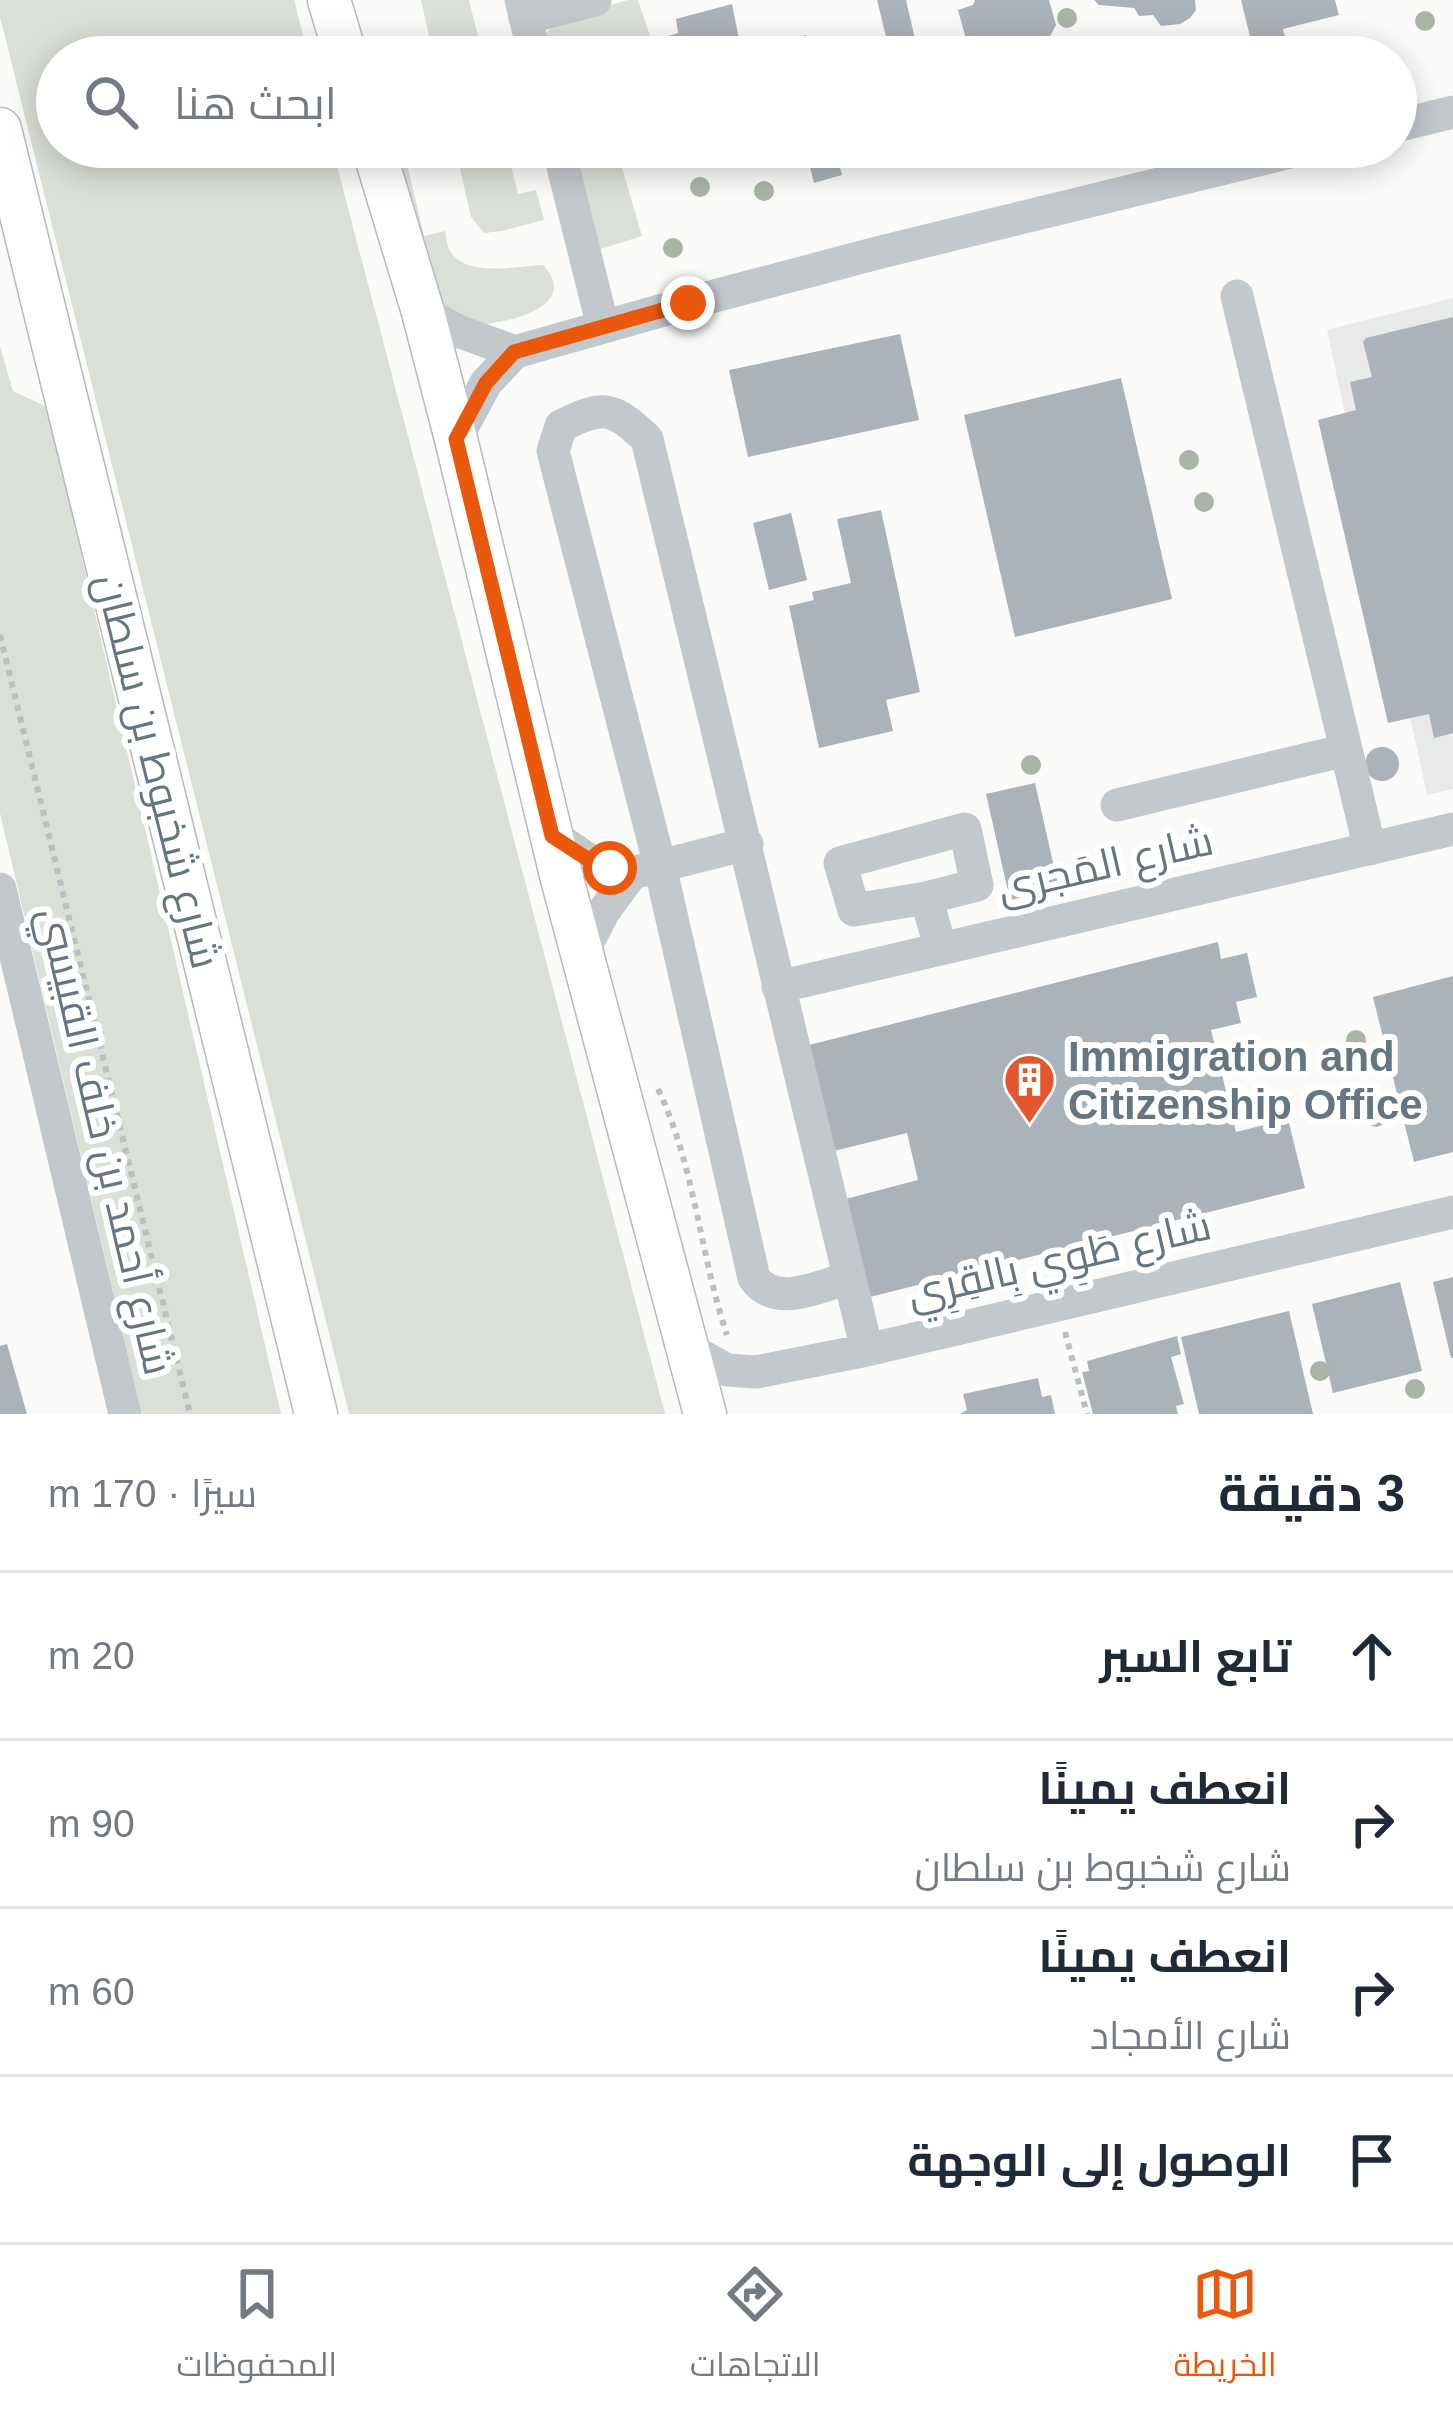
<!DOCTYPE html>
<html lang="ar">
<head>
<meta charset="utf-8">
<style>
	body { margin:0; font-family:Helvetica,Cairo,sans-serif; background:#f2f2f3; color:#1f2937; direction:rtl }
	.stop { position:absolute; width:36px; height:36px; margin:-27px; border:9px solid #ea580c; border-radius:50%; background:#fff }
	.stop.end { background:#ea580c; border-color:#fff; box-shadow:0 3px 12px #0008 }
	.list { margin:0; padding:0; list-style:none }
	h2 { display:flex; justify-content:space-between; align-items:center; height:156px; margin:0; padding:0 48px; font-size:51px }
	h2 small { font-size:39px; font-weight:400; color:#747a83 }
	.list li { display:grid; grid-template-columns:78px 1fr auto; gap:36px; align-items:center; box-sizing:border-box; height:168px; padding:0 48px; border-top:3px solid #e0e1e3 }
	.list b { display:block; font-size:45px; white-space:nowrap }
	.list p { margin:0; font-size:39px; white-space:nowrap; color:#747a83 }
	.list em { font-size:39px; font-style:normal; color:#747a83 }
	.icon { flex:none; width:66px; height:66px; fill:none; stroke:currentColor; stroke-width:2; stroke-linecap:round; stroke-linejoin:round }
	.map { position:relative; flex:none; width:1453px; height:1414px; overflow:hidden; direction:ltr }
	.search { position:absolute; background:#fff; box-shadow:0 6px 30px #0003; left:36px; right:36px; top:36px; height:132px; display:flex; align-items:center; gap:30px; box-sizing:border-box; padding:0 42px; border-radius:66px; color:#747a83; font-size:45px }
	.sheet { height:828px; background:#fff }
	nav { display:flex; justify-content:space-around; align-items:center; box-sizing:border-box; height:168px; border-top:3px solid #e0e1e3; background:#fff; font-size:33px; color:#747a83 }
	nav a { display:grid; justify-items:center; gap:6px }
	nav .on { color:#ea580c }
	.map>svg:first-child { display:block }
	.built { fill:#e8e9e9 }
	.green { fill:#dadfd7 }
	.building { fill:#aab3b9 }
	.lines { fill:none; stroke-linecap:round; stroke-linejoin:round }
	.major-casing { stroke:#b5babe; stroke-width:45 }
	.path { stroke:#bbbfc2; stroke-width:6; stroke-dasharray:6 6; stroke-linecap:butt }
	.minor { stroke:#c3c8cc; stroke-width:33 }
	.major { stroke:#fff; stroke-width:42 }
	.tree { fill:#aab4a7 }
	.route { stroke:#ea580c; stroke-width:15 }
	.labels { text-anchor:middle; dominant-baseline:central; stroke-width:12; stroke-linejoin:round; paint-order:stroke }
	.street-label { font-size:42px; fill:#657683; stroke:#fff }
	.poi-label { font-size:42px; font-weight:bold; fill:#657683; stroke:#fff; text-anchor:start }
</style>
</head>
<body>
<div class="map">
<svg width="1453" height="1414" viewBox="0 0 1453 1414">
	<rect width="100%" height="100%" fill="#fafaf8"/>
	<path class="built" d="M1453,298V789L1427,795L1327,330Z"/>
	<path class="green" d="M0,0H294L309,57H57V147H332L665,1414H349L0,17Z
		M421,0H469L483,57H434Z
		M628,0H638L650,36L637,39L641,51L637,57H537L545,33L563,19Z
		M392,147H403L424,236L445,231C447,238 446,245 450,251C466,278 518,266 543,265C583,308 503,324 474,325C464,325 455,321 446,317Z
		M455,147H506L518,194L536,190L544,220L502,231L484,233L471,217Z
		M559,147H616L642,236L585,254Z
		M0,347L13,391L47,407L281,1414H142L0,813Z"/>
	<path class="building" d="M877,0H906L915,39L888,45Z
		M975,0H1049L1056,25L1047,42L1040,44L1052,50L1064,45L1067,57H1007L1002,55L1001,57H971L958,10L973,5Z
		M1094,0H1195L1196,10L1190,18L1180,24L1161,26L1153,15L1139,16L1134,8L1099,5Z
		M1241,0H1335L1339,15L1283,29L1286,41L1253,49Z
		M732,4L742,54L770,48L772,57H638L647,43L678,33L676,19Z
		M806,35L811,57H782L778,43Z
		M649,147H724L725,149L672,160Z
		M805,147H834L842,175L814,183Z
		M1453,317V733L1434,738L1429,714L1388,723L1318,420L1356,410L1350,382L1372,377L1363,342L1366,338Z
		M900,334L919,420L748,457L729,370Z
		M1121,378L1172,599L1015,637L964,415Z
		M881,510L920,692L886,700L893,731L819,748L789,606L814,600L812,592L851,583L837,519Z
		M791,513L807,580L769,590L753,523Z
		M1365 764a17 17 0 1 1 34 0a17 17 0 1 1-34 0Z
		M1035,783L1059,889L1010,900L986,794Z
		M1218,942L1221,959L1247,953L1257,997L1236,1002L1241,1023L1211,1030L1236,1132L1288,1119L1305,1188L858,1300L834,1202L918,1180L907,1133L830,1152L805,1046Z
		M1453,976V1152L1414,1162L1373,997Z
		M1453,1277V1358H1451L1433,1282Z
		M1400,1282L1422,1371L1333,1393L1312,1304Z
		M1289,1311L1313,1414H1199L1181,1337Z
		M1177,1336L1181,1354L1171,1357L1184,1404L1176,1406L1178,1414H1093L1082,1372L1089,1371L1087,1361Z
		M7,1344L27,1414H0V1346Z
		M1038,1378L1042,1397L1051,1395L1055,1414H960L967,1410L963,1394Z"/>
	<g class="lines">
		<defs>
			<path id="major" d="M329,0L346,57
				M0,129L316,1414
				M373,147L423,312L456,439L561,875L705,1414"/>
		</defs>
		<use href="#major" class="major-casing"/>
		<path class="path" d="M1335,165L1380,154
			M0,635L190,1414
			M658,1089C695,1166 700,1255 727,1335
			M1065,1332L1087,1414"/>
		<path class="minor" d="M521,0L535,57
			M525,18L595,0
			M1396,126L1453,112
			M558,147L603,327
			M1237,296L1370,849
			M423,312L458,331L515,352
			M456,439L486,383L515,352L688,303L881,252L1311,147
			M1117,805L1346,750
			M552,835L589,860L632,873L747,844
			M0,889L125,1414
			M926,898L854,910L840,863L965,829L977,885L926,898L941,949
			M582,953L604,911L632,873
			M778,987L1453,829
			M849,1278C819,1286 776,1309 754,1278L660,866L553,451L561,426C604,404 613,407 647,439L867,1350
			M688,1348L727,1370L756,1372L867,1350L1453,1212"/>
		<use href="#major" class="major"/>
	</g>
	<g class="tree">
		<circle cx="1067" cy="18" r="10"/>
		<circle cx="1425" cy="21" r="10"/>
		<circle cx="967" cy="158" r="10"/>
		<circle cx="700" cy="187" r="10"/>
		<circle cx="764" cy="191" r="10"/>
		<circle cx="673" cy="248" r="10"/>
		<circle cx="1189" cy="460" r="10"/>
		<circle cx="1204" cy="502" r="10"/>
		<circle cx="1031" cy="765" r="10"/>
		<circle cx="1356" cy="1040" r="10"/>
		<circle cx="1376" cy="1117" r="10"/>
		<circle cx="1320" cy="1371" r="10"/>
		<circle cx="1415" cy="1389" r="10"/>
	</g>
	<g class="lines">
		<path class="route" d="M610,868L589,860L552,836L456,439L486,383L514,352L688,303"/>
	</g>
	<defs>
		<symbol id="building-pin" viewBox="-11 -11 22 30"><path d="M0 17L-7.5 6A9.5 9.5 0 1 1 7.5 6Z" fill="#e4572e" stroke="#fff"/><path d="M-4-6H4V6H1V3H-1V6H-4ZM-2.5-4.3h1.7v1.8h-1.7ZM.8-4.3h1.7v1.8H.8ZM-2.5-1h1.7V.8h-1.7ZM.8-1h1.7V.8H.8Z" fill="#fff"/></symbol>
	</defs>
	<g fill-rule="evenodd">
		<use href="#building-pin" x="1000" y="1050" width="59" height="81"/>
	</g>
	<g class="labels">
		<g class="street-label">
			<text transform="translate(158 771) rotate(76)">شارع شخبوط بن سلطان</text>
			<text transform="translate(1105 864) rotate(-13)">شارع المَجرى</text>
			<text transform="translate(106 1141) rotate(77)">شارع أحمد بن خلف القبيسي</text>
			<text transform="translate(1059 1259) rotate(-13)">شارع طَوِي بِالقِرِي</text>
		</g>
		<g class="poi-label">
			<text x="1068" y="1056">Immigration and<tspan x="1068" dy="48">Citizenship Office</tspan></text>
		</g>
	</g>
</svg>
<div class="stop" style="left:610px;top:868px"></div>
<div class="stop end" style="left:688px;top:303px"></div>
<div class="search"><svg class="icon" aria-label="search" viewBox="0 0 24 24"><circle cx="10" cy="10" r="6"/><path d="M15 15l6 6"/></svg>ابحث هنا</div>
</div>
<section class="sheet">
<h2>3 دقيقة<small>سيرًا · 170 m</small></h2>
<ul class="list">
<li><svg class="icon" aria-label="ahead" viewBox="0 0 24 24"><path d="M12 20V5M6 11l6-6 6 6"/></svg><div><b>تابع السير</b></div><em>20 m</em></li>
<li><svg class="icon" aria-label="right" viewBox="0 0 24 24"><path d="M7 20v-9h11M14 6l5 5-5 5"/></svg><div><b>انعطف يمينًا</b><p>شارع شخبوط بن سلطان</p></div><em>90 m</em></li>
<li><svg class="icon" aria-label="right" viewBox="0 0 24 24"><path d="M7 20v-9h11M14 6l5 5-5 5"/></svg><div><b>انعطف يمينًا</b><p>شارع الأمجاد</p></div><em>60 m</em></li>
<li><svg class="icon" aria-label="arrive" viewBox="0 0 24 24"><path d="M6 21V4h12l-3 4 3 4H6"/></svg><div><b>الوصول إلى الوجهة</b></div></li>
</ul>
</section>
<nav>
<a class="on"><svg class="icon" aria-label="map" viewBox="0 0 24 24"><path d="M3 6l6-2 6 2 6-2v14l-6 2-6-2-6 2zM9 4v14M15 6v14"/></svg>الخريطة</a>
<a><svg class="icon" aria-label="directions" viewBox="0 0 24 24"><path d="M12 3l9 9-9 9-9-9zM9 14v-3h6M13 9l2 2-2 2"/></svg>الاتجاهات</a>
<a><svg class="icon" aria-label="saved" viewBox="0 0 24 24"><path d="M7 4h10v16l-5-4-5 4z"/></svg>المحفوظات</a>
</nav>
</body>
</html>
